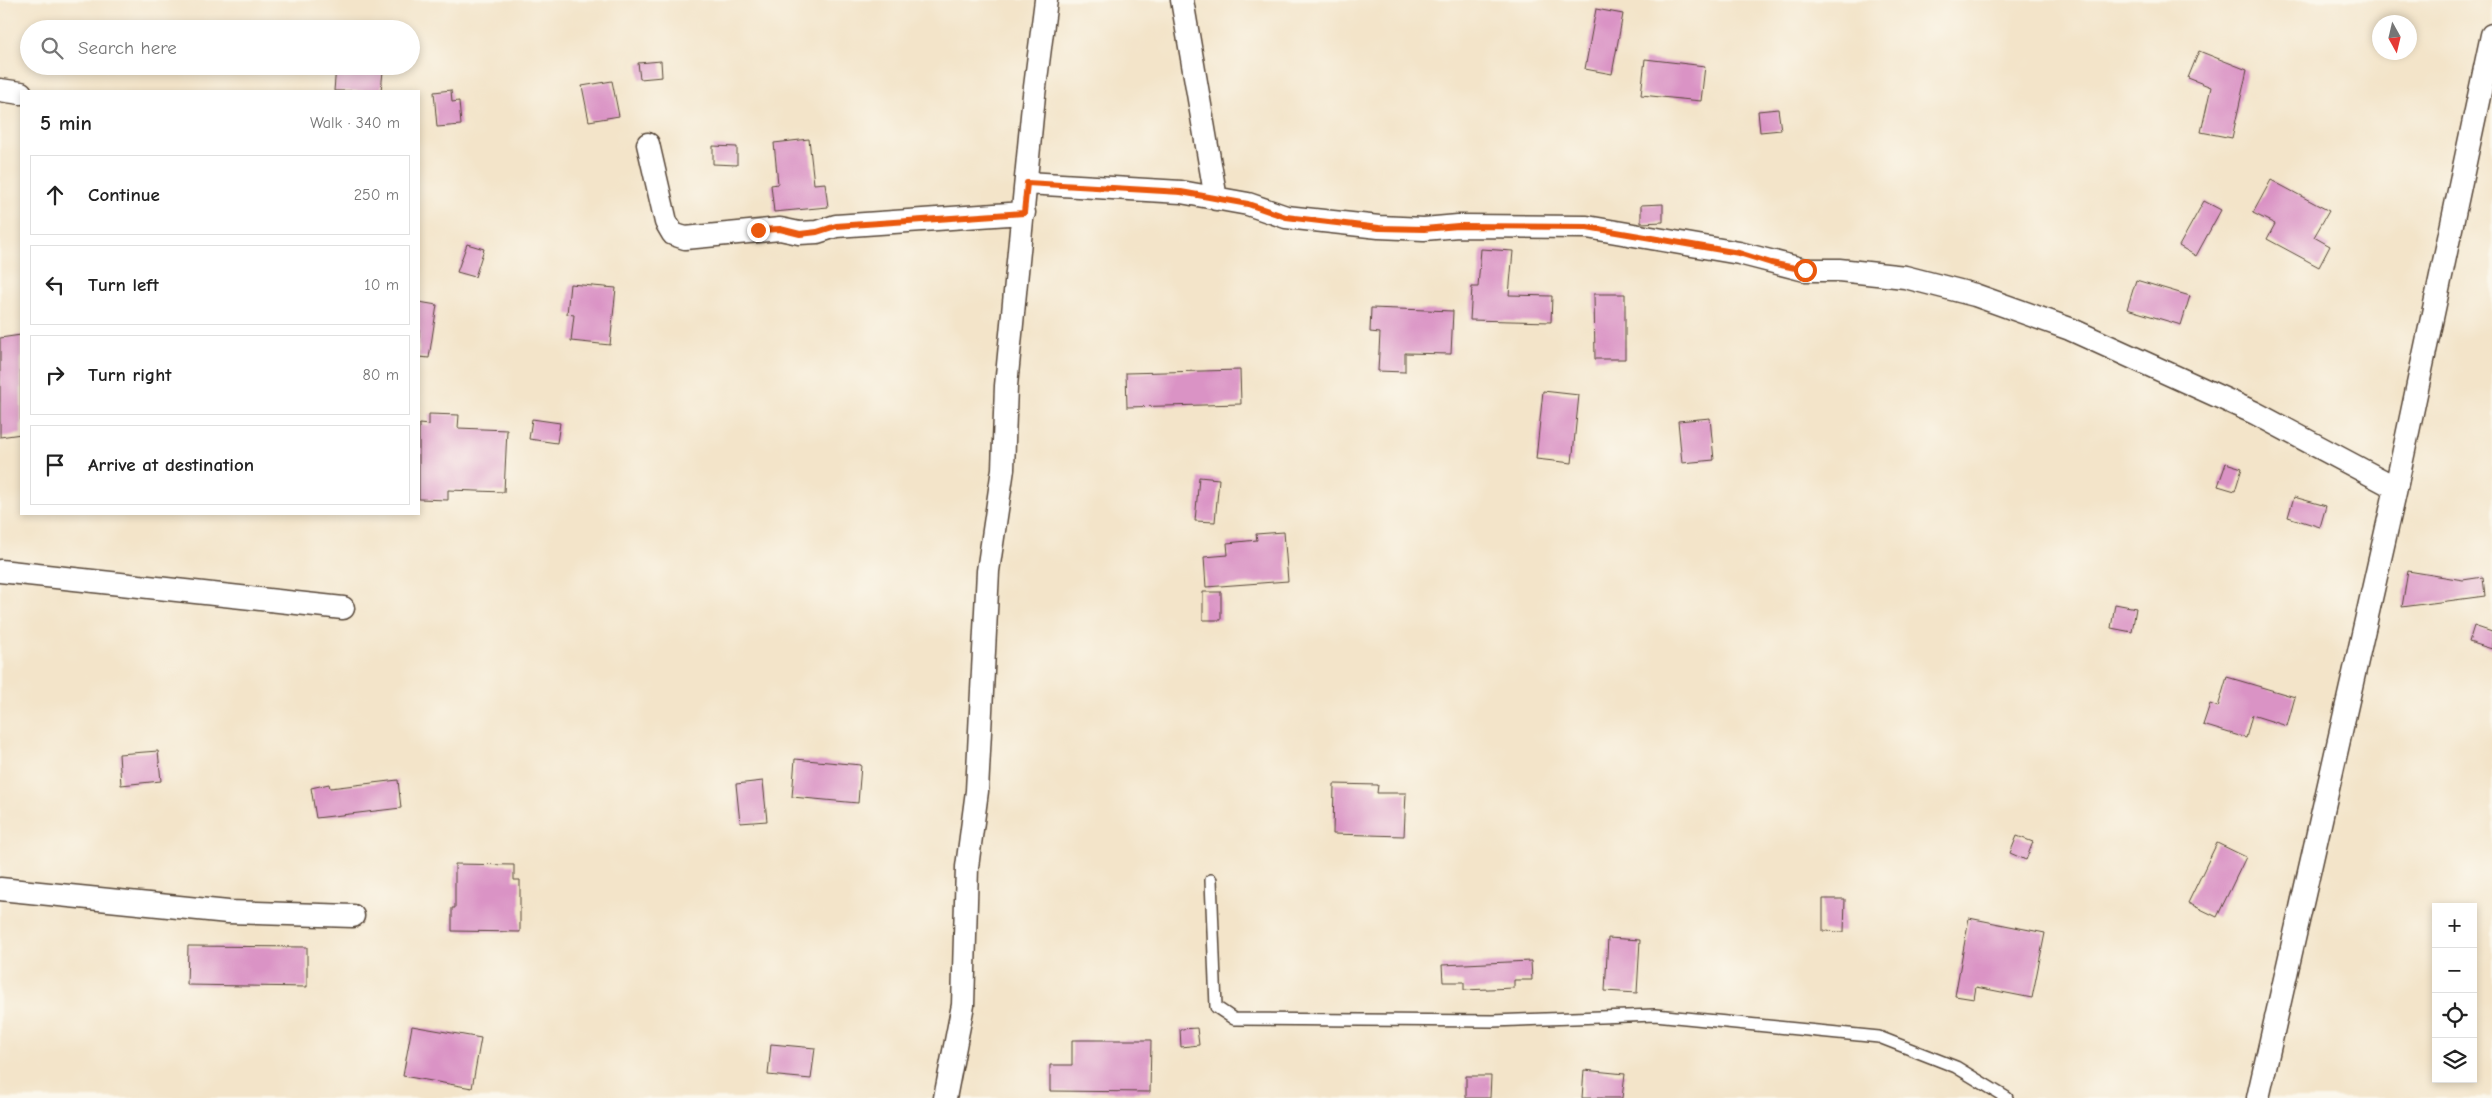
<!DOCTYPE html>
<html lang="en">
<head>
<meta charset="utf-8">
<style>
	body { margin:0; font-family:"Comic Neue",sans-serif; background:#f6f6f6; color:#222 }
	.controls { position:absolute; right:15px; bottom:15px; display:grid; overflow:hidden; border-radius:0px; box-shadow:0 2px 8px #0003 }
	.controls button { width:45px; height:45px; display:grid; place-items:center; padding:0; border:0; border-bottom:1px solid #e0e0e0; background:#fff; color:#222; font:25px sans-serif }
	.compass { position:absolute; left:2372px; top:15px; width:45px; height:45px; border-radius:50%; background:#fff; box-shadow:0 2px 8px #0003; rotate:172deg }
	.stop { position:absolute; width:15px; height:15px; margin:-11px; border:4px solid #ea580c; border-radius:50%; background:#fff }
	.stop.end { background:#ea580c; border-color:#fff; box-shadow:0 1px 5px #0008 }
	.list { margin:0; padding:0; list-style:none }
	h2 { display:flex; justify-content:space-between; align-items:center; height:65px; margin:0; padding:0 20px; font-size:21px }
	h2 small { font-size:16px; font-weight:400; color:#767676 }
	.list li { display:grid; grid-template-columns:32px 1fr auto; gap:15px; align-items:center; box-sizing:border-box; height:80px; margin:0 10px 10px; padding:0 10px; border:1px solid #e0e0e0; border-radius:0px }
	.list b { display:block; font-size:19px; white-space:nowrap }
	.list em { font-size:16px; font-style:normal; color:#767676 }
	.icon { flex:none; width:28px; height:28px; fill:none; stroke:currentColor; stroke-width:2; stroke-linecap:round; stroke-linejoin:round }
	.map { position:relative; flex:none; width:2492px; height:1098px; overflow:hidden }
	.search { position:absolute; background:#fff; box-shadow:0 2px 8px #0003; left:20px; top:20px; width:400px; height:55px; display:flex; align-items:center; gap:12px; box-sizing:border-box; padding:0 18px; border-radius:28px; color:#767676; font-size:19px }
	.panel { position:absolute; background:#fff; box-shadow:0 2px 8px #0003; left:20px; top:90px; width:400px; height:425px; border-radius:0px }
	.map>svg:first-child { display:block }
	.building { fill:#da93c5 }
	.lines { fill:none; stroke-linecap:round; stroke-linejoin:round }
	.service-casing { stroke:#574638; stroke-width:14 }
	.minor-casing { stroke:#574638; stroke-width:25 }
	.service { stroke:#fff; stroke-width:11 }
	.minor { stroke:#fff; stroke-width:22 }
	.route { stroke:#ea580c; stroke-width:6 }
</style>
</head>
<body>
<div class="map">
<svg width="2492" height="1098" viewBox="0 0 2492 1098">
	<rect width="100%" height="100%" fill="#fbf7ec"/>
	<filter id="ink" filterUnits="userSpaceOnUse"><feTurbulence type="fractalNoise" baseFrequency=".02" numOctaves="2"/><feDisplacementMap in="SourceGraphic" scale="10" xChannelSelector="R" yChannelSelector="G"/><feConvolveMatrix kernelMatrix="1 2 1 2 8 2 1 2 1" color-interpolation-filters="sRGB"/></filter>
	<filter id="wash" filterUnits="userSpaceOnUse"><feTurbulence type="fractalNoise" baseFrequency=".0096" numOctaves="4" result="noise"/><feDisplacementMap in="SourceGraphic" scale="20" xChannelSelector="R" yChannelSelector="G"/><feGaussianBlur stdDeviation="1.12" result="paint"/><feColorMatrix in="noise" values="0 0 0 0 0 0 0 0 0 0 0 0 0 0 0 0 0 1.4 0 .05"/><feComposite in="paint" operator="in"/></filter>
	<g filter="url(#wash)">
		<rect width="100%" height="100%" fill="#f3e4c9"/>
		<g id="blocks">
			<path class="building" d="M1596,9L1623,14L1612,74L1585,69Z
				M2199,51L2247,70L2232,138L2201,132L2211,87L2188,78Z
				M1645,59L1705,66L1701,101L1641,95Z
				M661,61L662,77L640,79L638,63Z
				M336,66L383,71L381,91H334Z
				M612,81L619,116L589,121L582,86Z
				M451,90L452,102L459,101L461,125L437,127L434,92Z
				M1778,109L1781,130L1760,132L1758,111Z
				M809,139L814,184L825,183L828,207L774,212L771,185L778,184L774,143Z
				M713,146L737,147V165L713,164Z
				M2271,180L2329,211L2314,237L2330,246L2319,267L2267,239L2275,224L2253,213Z
				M2204,201L2221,210L2196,256L2179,246Z
				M1663,204V222L1641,223V205Z
				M467,244L484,249L475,277L457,272Z
				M1481,249L1513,251L1509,295L1552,296L1551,322L1470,320L1472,287H1478Z
				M2136,280L2190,296L2181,325L2127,309Z
				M570,284L616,288L610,345L571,341L574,315L567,314Z
				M1594,294H1625V359H1595Z
				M419,302L437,305L429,358L419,357Z
				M1371,308L1453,311L1451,354L1405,353V372L1378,371L1380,333L1370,332Z
				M21,335V434L0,437V338Z
				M1240,370L1241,404L1127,407L1126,373Z
				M1543,391L1579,395L1572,463L1536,459Z
				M429,414L459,415L458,428L507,430L504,492L448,490V500L419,499V424L429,425Z
				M1710,418L1714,460L1682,463L1678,421Z
				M532,419L560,423L557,443L529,439Z
				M2226,463L2242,468L2235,491L2218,486Z
				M1199,477L1219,479L1215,522L1195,521Z
				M2294,497L2326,506L2320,527L2288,517Z
				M1284,532L1288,581L1206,587L1204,557L1228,555L1227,543L1257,540L1256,534Z
				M2408,571L2463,580L2483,577L2485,596L2402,607Z
				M1203,592H1221V620H1203Z
				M2115,604L2136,608L2132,632L2111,628Z
				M2474,626L2492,632V649L2469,642Z
				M2227,677L2295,697L2287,726L2252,715L2246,738L2203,725L2210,704L2218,707Z
				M158,751L161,781L121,785L119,754Z
				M795,759L861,765L858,803L792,797Z
				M398,780L401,808L316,818L311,788L329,784L330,788Z
				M763,781L767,821L740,823L736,784Z
				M1334,784L1378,785L1377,793H1406L1404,836L1333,834Z
				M2017,836L2033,842L2026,860L2010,853Z
				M2217,843L2246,857L2217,917L2188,903Z
				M455,864L514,865V880H520V932L452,931V908H455Z
				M1823,899H1845L1844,932L1823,931Z
				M1969,918L2045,933L2032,998L1976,987L1974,999L1955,996Z
				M1608,938L1640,940L1637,993L1605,991Z
				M188,946L307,947V987L187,985Z
				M1531,961L1532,980H1514V988L1464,990V982H1443L1442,965Z
				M412,1026L481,1038L472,1088L403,1076Z
				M1197,1028L1199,1045L1181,1047L1180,1029Z
				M1072,1040H1151L1150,1092L1050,1091V1065H1072Z
				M771,1044L815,1048L811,1079L768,1075Z
				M1584,1070L1625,1074L1622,1098H1582Z
				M1466,1076H1491L1490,1098H1466Z"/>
		</g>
	</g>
	<g filter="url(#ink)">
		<use href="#blocks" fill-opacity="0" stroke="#574638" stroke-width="1"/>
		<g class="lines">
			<defs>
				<path id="service" d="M1211,880L1216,1007L1234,1019L1493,1021L1655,1015L1879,1037L1956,1067L2007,1098"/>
				<path id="minor" d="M1182,0L1216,199
					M0,90L21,93
					M648,144L666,222L673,234L685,238L780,229L799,233L817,232L836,226L1024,213
					M1027,183L1181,192L1248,204L1286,217L1379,227L1424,229L1458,226L1587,227L1739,253L1805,270H1839L1905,277L1975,295L2070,329L2255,413L2396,488
					M0,571L343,608
					M0,889L228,912L353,916
					M945,1098L963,1005L967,867L977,791L988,571L1003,469L1006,386L1034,95L1046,0
					M2258,1098L2396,488L2492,35"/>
			</defs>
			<use href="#service" class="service-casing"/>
			<use href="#minor" class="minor-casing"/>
			<use href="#service" class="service"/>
			<use href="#minor" class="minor"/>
		</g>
	</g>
	<g class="lines" filter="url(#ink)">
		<path class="route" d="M758,230L780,229L800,234L817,232L836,226L1024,213L1027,183L1181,192L1248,204L1286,217L1379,228L1424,229L1458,226L1587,227L1739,253L1771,263L1805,270"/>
	</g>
</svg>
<div class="controls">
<button>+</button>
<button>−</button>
<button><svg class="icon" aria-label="locate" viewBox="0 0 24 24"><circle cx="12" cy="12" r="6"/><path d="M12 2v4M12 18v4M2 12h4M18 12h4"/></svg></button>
<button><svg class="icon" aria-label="layers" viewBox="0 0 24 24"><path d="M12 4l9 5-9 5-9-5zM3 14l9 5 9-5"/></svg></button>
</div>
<svg class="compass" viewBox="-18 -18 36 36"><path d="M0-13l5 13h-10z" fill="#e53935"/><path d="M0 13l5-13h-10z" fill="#767676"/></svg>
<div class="stop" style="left:1805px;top:270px"></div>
<div class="stop end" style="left:758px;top:230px"></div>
<div class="search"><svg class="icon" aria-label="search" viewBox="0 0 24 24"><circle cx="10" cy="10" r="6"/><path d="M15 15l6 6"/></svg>Search here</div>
<section class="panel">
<h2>5 min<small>Walk · 340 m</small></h2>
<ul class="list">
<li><svg class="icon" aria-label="ahead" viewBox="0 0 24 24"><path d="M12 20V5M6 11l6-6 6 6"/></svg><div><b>Continue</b></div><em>250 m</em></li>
<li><svg class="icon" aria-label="left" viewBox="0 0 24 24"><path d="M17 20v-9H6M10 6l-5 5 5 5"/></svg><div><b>Turn left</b></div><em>10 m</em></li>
<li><svg class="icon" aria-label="right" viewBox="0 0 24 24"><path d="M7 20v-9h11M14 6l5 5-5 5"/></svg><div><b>Turn right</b></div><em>80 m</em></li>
<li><svg class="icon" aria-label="arrive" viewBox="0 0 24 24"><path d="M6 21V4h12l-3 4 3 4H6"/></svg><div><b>Arrive at destination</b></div></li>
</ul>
</section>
</div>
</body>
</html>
